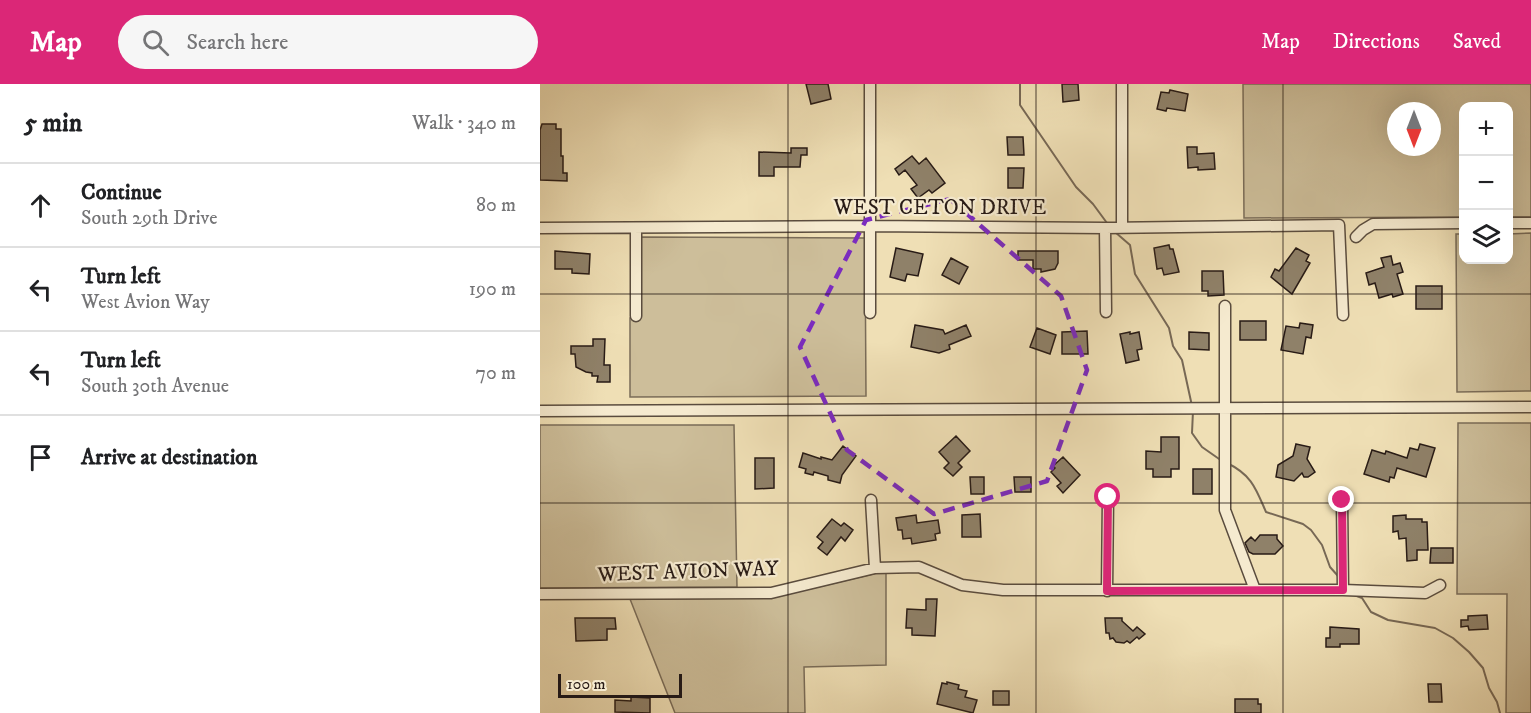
<!DOCTYPE html>
<html lang="en">
<head>
<meta charset="utf-8">
<style>
	body { margin:0; font-family:"IM FELL DW Pica",serif; background:#f6f6f6; color:#202124 }
	.controls { position:absolute; right:18px; top:18px; display:grid; overflow:hidden; border-radius:12px; box-shadow:0 6px 24px #0002 }
	.controls button { width:54px; height:54px; display:grid; place-items:center; padding:0; border:0; border-bottom:2px solid #e0e0e0; background:#fff; color:#202124; font:30px sans-serif }
	.compass { position:absolute; left:847px; top:18px; width:54px; height:54px; border-radius:50%; background:#fff; box-shadow:0 6px 24px #0002; rotate:180deg }
	.scale { position:absolute; left:18px; bottom:15px; width:124px; box-sizing:border-box; padding-left:6px; border:3px solid #281b16; border-top:0; font-size:16px; line-height:21px; white-space:nowrap; color:#281b16; -webkit-text-stroke:4px #f5eacf; paint-order:stroke }
	.stop { position:absolute; width:18px; height:18px; margin:-14px; border:4px solid #db2777; border-radius:50%; background:#fff }
	.stop.end { background:#db2777; border-color:#fff; box-shadow:0 2px 6px #0008 }
	.list { margin:0; padding:0; list-style:none }
	h2 { display:flex; justify-content:space-between; align-items:center; height:78px; margin:0; padding:0 24px; font-size:26px }
	h2 small { font-size:20px; font-weight:400; color:#757577 }
	.list li { display:grid; grid-template-columns:39px 1fr auto; gap:18px; align-items:center; box-sizing:border-box; height:84px; padding:0 24px; border-top:2px solid #e0e0e0 }
	.list b { display:block; font-size:22px; white-space:nowrap }
	.list p { margin:0; font-size:20px; white-space:nowrap; color:#757577 }
	.list em { font-size:20px; font-style:normal; color:#757577 }
	.icon { flex:none; width:33px; height:33px; fill:none; stroke:currentColor; stroke-width:2; stroke-linecap:round; stroke-linejoin:round }
	.map { position:relative; flex:none; width:991px; height:629px; overflow:hidden }
	header { display:flex; align-items:center; gap:36px; box-sizing:border-box; height:84px; padding:0 30px; background:#db2777; color:#fff }
	header strong { font-size:28px }
	nav { display:flex; gap:33px; margin-inline-start:auto; font-size:21px }
	.search { width:420px; height:54px; background:#f6f6f6; display:flex; align-items:center; gap:15px; box-sizing:border-box; padding:0 21px; border-radius:33px; color:#757577; font-size:22px }
	main { display:flex }
	aside { flex:1; background:#fff }
	.map>svg:first-child { display:block }
	.green { fill:#cdbe9a; stroke:#7a6c58; stroke-width:1.5; fill-rule:evenodd }
	.lines { fill:none; stroke-linecap:round; stroke-linejoin:round }
	.stream { stroke:#776855; stroke-width:2 }
	.building { fill:#8f8169; stroke:#281b16; stroke-width:1.5 }
	.minor-casing { stroke:#5a4c3e; stroke-width:13 }
	.minor { stroke:#f5eacf; stroke-width:10 }
	.route { stroke:#db2777; stroke-width:8 }
	.marked { fill:none; stroke:#7b2cbf; stroke-width:4.5; stroke-dasharray:12 8; stroke-linejoin:round }
	.grid { fill:none; stroke:#281b16; stroke-width:1.5; stroke-opacity:0.55 }
	.labels { text-anchor:middle; dominant-baseline:central; stroke-width:4.5; stroke-linejoin:round; paint-order:stroke }
	.street-label { font-size:21px; fill:#281b16; stroke:#f5eacf }
</style>
</head>
<body>
<header>
<strong>Map</strong>
<div class="search"><svg class="icon" aria-label="search" viewBox="0 0 24 24"><circle cx="10" cy="10" r="6"/><path d="M15 15l6 6"/></svg>Search here</div>
<nav><a>Map</a><a>Directions</a><a>Saved</a></nav>
</header>
<main>
<aside>
<h2>5 min<small>Walk · 340 m</small></h2>
<ul class="list">
<li><svg class="icon" aria-label="ahead" viewBox="0 0 24 24"><path d="M12 20V5M6 11l6-6 6 6"/></svg><div><b>Continue</b><p>South 29th Drive</p></div><em>80 m</em></li>
<li><svg class="icon" aria-label="left" viewBox="0 0 24 24"><path d="M17 20v-9H6M10 6l-5 5 5 5"/></svg><div><b>Turn left</b><p>West Avion Way</p></div><em>190 m</em></li>
<li><svg class="icon" aria-label="left" viewBox="0 0 24 24"><path d="M17 20v-9H6M10 6l-5 5 5 5"/></svg><div><b>Turn left</b><p>South 30th Avenue</p></div><em>70 m</em></li>
<li><svg class="icon" aria-label="arrive" viewBox="0 0 24 24"><path d="M6 21V4h12l-3 4 3 4H6"/></svg><div><b>Arrive at destination</b></div></li>
</ul>
</aside>
<div class="map">
<svg width="991" height="629" viewBox="0 0 991 629">
	<rect width="100%" height="100%" fill="#efdfb5"/>
	<filter id="stains"><feTurbulence type="fractalNoise" baseFrequency=".00333" numOctaves="4"/><feColorMatrix values="0 0 0 0 .2 0 0 0 0 .09 0 0 0 0 .02 0 0 0 .5 -.17"/></filter>
	<radialGradient id="worn" r=".72"><stop offset=".6" stop-color="#630" stop-opacity="0"/><stop offset="1" stop-color="#630" stop-opacity=".3"/></radialGradient>
	<path class="green" d="M703,0H991V133H969L968,22H924L923,133L704,134ZM856,27H892V63H856Z
		M991,149V307L917,308L916,150H923L924,176H968L969,150Z
		M100,153L325,154L326,312L90,313V234L100,235Z
		M918,339H991V629H966L967,510H917Z
		M0,341H194L197,503L0,504Z
		M346,487V581L264,583L265,629H135L90,515L231,514Z"/>
	<g class="lines">
		<path class="stream" d="M480,0V21L536,103L553,120L567,139
			M575,148L590,161L595,190L629,244L633,262L642,276L652,322
			M653,327L652,349L662,363L682,377
			M687,379C712,391 716,405 726,428L763,440L771,446L782,461L790,483L798,492
			M814,511L822,514L831,528L848,536L895,544L913,554L929,568L943,584L949,604L957,618L960,629"/>
	</g>
	<path class="building" d="M266,0H288L291,15L271,20Z
		M522,0H538L539,16L523,18Z
		M630,6L648,10L645,27L627,24L626,27L617,25L621,8L629,9Z
		M2,40H16V45H21V72H23V89H27V97L0,96V46Z
		M467,53H483L484,71H468Z
		M647,63H657V70L674,69L675,85L658,86V83L648,84Z
		M251,64H267V71H261L260,83H234V92H219V68L251,69Z
		M372,72L379,80L386,74L405,99L392,109L389,106L378,114L371,105L377,101L365,86L359,91L355,85Z
		M468,84H484L483,104H468Z
		M629,161L630,165H633L639,188L624,191L622,184L617,185L614,164Z
		M356,164L383,170L378,192L367,190L365,197L350,193Z
		M756,164L769,171L766,177L770,179L752,210L731,193L735,185L739,187Z
		M15,167L50,170L49,190L32,189V185H15Z
		M478,167H518V179L515,185L501,188V185H493V176H478Z
		M851,172L853,181L860,179L863,188L857,190L863,210L853,213L852,210L839,214L835,199L829,201L826,189L844,183L841,174Z
		M411,174L428,183L419,200L402,191Z
		M662,187H683L684,211L668,212V207H662Z
		M876,202H902V225H876Z
		M700,237H726V256H700Z
		M760,239L773,241L771,254L766,253L763,270L741,266L746,242L759,244Z
		M375,241L403,246L405,250L426,241L431,252L409,261L410,265L399,269L371,263Z
		M497,244L516,251L510,270L490,263Z
		M547,247L548,270H522V248Z
		M590,248V250L599,248L602,265L597,266L599,276L586,279L580,250Z
		M649,248L669,249V266L649,265Z
		M53,255H65L64,281H70V298H57L58,292H52V289L46,288L36,283L35,270H31V262H53Z
		M416,352L430,367L418,379L422,383L413,392L404,384L409,379L399,368Z
		M621,353H639V385H631V393H613V385H606V367L621,368Z
		M756,360L770,363L767,375L775,388L768,393H764L762,389L754,397L736,393L738,381L753,372Z
		M880,360L895,364L886,393L857,384L854,394L850,393L849,398L824,390L832,366L845,370L846,367L867,374L870,364L878,366Z
		M303,362L316,372L302,391L300,399L288,396V392L274,388L273,391L265,389L266,385L259,383L263,369L281,375V373L292,376Z
		M523,373L540,391L523,409L517,402L521,399L511,388L515,384L513,382Z
		M215,374H234V404L215,405Z
		M653,385H672V410H653Z
		M430,393H444V410H431Z
		M474,393H491V408H475Z
		M440,430L441,453H422V431Z
		M376,431L377,439L398,436L400,449L395,450L396,456L372,460L371,454L363,455L362,446H358L356,434Z
		M866,431V435H882V438H887L888,466H877V476L867,477L866,454L859,455L858,447L853,448V432Z
		M292,435L301,442L304,439L313,446L305,457L301,453L287,471L278,464L283,458L277,453Z
		M720,451H737V455L743,462L735,470H713L709,468L705,459L711,453L715,457Z
		M891,464H913V479H890Z
		M386,515H397L395,552L372,551V544H366L367,525L386,526Z
		M947,531L948,545L929,546L928,542L921,543V536H928V532Z
		M35,534H75L76,545H67V556L36,557Z
		M565,534H582V537L593,547L597,543L605,550L599,555L597,553L590,559L587,557L584,559L576,558L573,554L570,555L569,549H566Z
		M790,543L819,545V560H800V563H786V554H790Z
		M407,598L419,601L418,605L427,607L425,613L437,616L433,629L397,620L402,599L407,600Z
		M888,600H901L902,618H889Z
		M453,607H469V621H453Z
		M91,613L110,614V629L75,628V616L91,617Z
		M695,615H718V620H721V629H695Z"/>
	<g class="lines">
		<defs>
			<path id="minor" d="M330,0V229
				M582,0V144
				M968,139H991
				M0,144L329,142L565,144L799,141L803,231
				M565,144L566,228
				M96,145V232
				M816,153L823,146L833,140L924,139
				M685,222V426L715,506
				M0,327L991,323
				M331,416L335,484
				M802,416L803,506
				M567,507L568,413
				M0,510L231,509L335,484L379,483L422,501L463,506H803L885,509L900,501"/>
		</defs>
		<use href="#minor" class="minor-casing"/>
		<use href="#minor" class="minor"/>
	</g>
	<g class="lines">
		<path class="route" d="M568,413L567,507L803,506L802,416"/>
	</g>
	<path class="marked" d="M410,115L521,212L547,286L507,397L394,430L307,366L260,263L326,136Z"/>
	<path class="grid" d="M248,0V629M496,0V629M743,0V629M0,210H991M0,419H991"/>
	<g class="labels">
		<g class="street-label">
			<text x="400" y="124">WEST CETON DRIVE</text>
			<text transform="translate(148 488) rotate(-2)">WEST AVION WAY</text>
		</g>
	</g>
	<rect width="100%" height="100%" filter="url(#stains)"/>
	<rect width="100%" height="100%" fill="url(#worn)"/>
</svg>
<div class="controls">
<button>+</button>
<button>−</button>
<button><svg class="icon" aria-label="layers" viewBox="0 0 24 24"><path d="M12 4l9 5-9 5-9-5zM3 14l9 5 9-5"/></svg></button>
</div>
<svg class="compass" viewBox="-18 -18 36 36"><path d="M0-13l5 13h-10z" fill="#e53935"/><path d="M0 13l5-13h-10z" fill="#757577"/></svg>
<div class="scale">100 m</div>
<div class="stop" style="left:568px;top:413px"></div>
<div class="stop end" style="left:802px;top:416px"></div>
</div>
</main>
</body>
</html>
